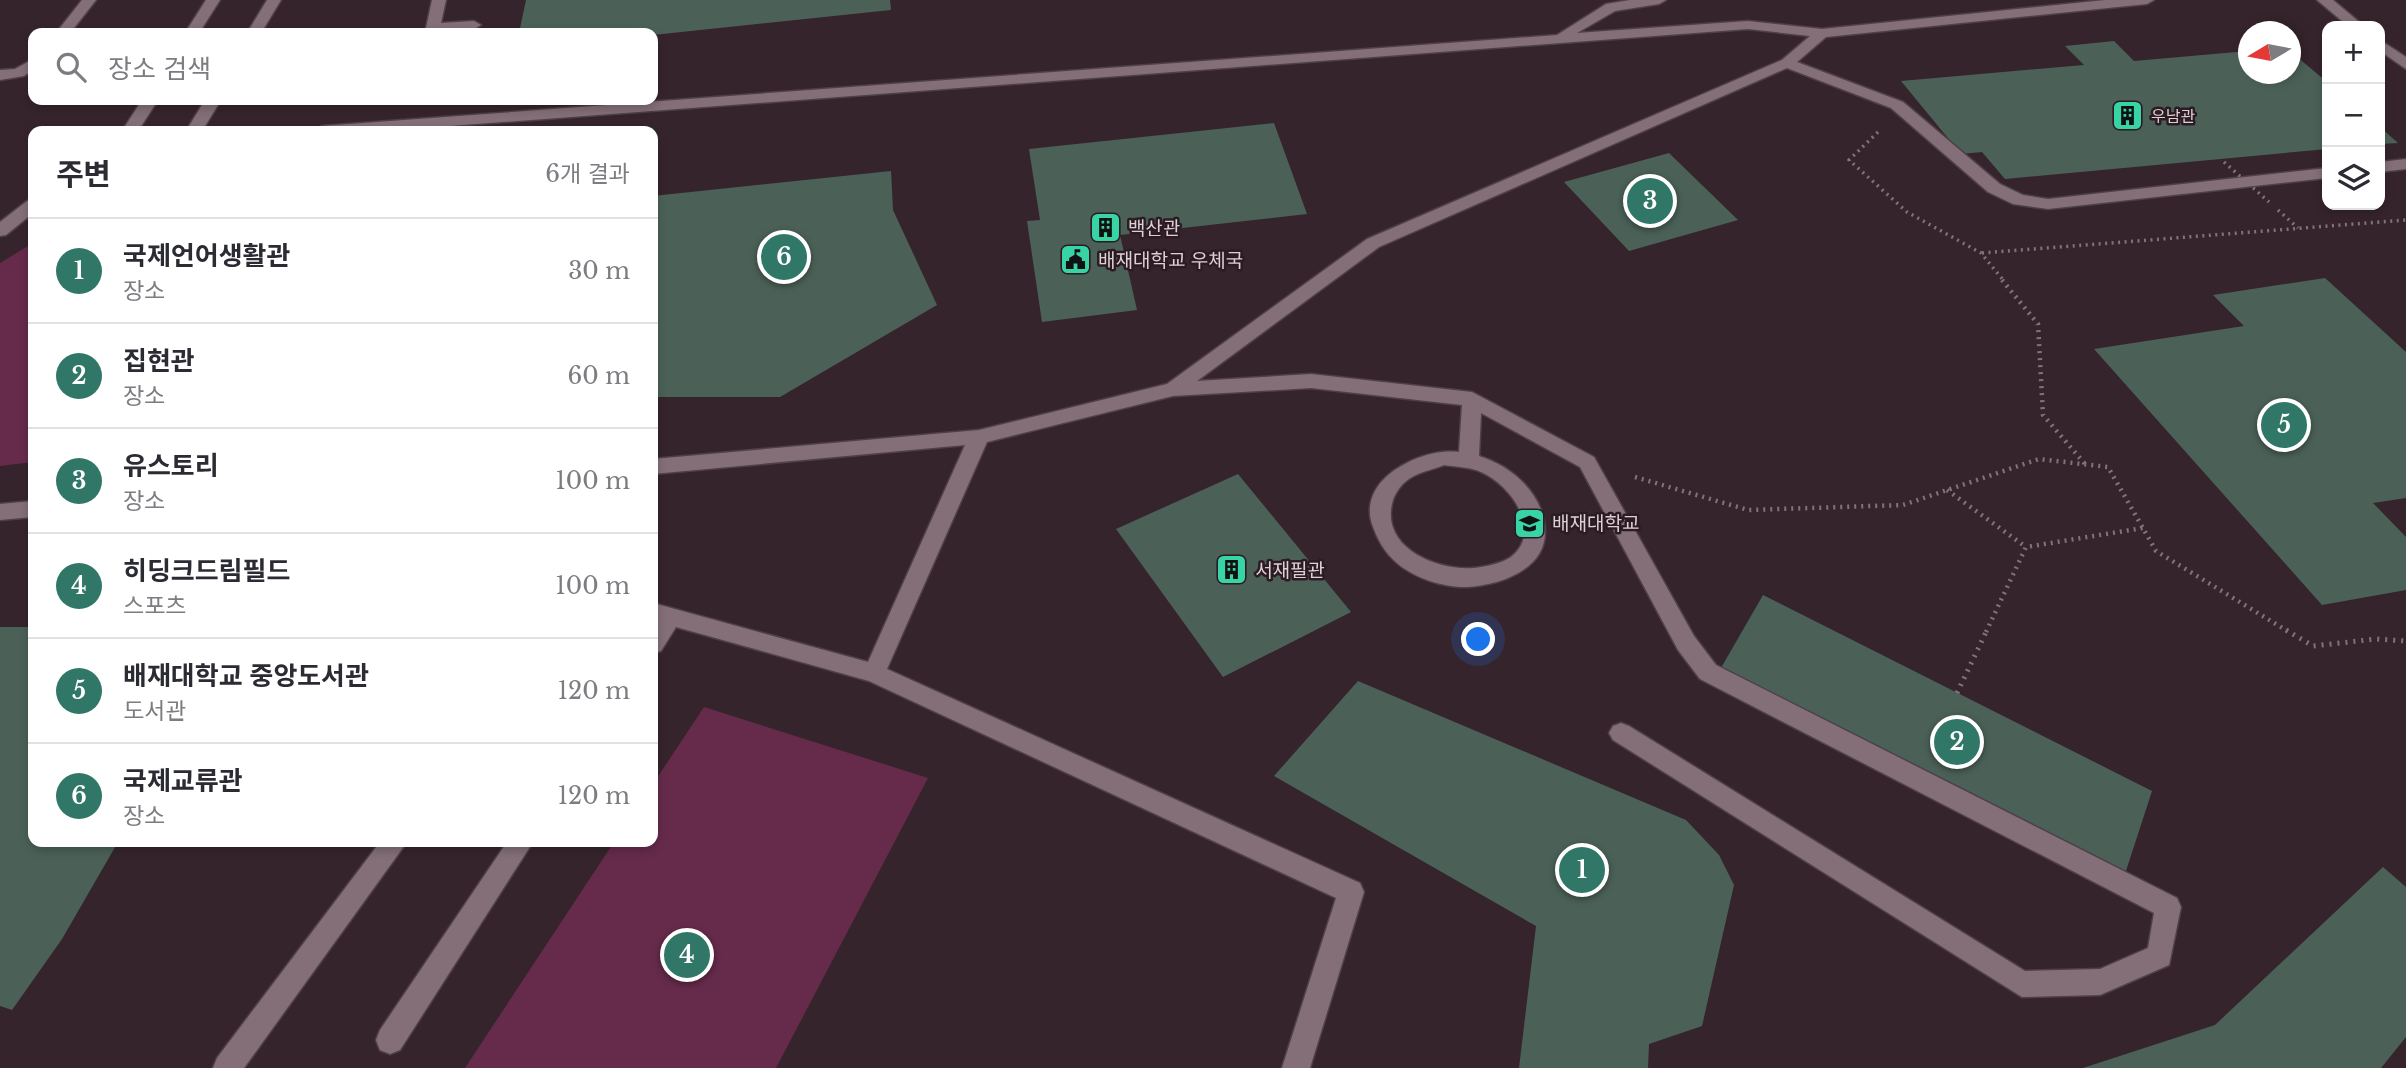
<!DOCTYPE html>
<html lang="ko">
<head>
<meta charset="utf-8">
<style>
	body { margin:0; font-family:"Libre Baskerville","Noto Sans KR",serif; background:#f2f2f3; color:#2b2b33 }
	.controls { position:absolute; right:21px; top:21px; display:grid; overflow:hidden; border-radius:14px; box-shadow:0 4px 10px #0003 }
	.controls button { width:63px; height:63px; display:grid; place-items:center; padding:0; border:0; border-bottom:2px solid #e1e1e2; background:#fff; color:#2b2b33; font:35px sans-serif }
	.compass { position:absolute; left:2238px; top:21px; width:63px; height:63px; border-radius:50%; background:#fff; box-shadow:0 4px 10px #0003; rotate:260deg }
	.you { position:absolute; left:1479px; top:640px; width:24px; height:24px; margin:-18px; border:5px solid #fff; border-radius:50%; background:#1a73e8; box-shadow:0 0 0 10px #1a73e833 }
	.badge { display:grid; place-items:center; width:46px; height:46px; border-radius:50%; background:#307767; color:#fff; font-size:23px; font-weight:700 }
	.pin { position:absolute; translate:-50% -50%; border:4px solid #fff; box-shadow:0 2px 7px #0006 }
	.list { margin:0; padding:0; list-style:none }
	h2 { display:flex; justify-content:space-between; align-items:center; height:91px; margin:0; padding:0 28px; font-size:30px }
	h2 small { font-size:23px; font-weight:400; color:#7c7c81 }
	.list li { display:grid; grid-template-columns:46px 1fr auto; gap:21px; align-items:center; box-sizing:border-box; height:105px; padding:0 28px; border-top:2px solid #e1e1e2 }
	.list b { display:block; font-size:26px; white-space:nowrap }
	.list p { margin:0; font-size:23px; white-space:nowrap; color:#7c7c81 }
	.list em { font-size:23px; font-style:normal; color:#7c7c81 }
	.icon { flex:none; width:38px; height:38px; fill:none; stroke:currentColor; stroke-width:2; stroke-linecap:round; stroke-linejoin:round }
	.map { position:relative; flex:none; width:2406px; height:1068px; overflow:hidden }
	.search { position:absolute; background:#fff; box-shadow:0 4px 10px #0003; left:28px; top:28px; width:630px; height:77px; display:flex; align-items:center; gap:18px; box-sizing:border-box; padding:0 24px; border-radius:14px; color:#7c7c81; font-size:26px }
	.panel { position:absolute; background:#fff; box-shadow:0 4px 10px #0003; left:28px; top:126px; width:630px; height:721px; border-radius:14px }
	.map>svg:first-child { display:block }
	.green { fill:#662b4b }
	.building { fill:#4b6158 }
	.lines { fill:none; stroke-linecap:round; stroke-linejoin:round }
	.minor-casing { stroke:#4f4047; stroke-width:3 }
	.path-far2 { stroke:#827379; stroke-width:3.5; stroke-dasharray:2 4.5; stroke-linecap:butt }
	.path-far1 { stroke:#827379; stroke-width:4.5; stroke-dasharray:2 5; stroke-linecap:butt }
	.path { stroke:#827379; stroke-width:5; stroke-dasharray:2 6; stroke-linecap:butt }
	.minor { fill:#846f78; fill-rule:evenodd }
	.path-bridge { stroke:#827379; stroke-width:3.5; stroke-dasharray:2 4.5; stroke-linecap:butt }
	.labels { text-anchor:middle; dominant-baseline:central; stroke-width:5; stroke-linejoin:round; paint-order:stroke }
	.far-poi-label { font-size:16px; fill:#dcd0d5; stroke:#2c1b23; text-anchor:start }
	.poi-label { font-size:19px; fill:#dcd0d5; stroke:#2c1b23; text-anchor:start }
</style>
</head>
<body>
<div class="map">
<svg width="2406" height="1068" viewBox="0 0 2406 1068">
	<rect width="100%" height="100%" fill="#36242c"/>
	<path class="green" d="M33,243V462L0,466V263Z
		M704,707L928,778L776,1068H465L614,842H653V784Z"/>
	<path class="building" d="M526,0H890L891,10L653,35L519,33Z
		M2114,41L2134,61L2248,51V74H2290V51L2327,82V149L2005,179L1982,152L1961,154L1901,81L2084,65L2065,46Z
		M1274,123L1307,214L1120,235L1137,310L1042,322L1027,221L1040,220L1029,149Z
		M2380,127L2398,143L2380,144Z
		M1669,153L1738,220L1629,251L1564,182Z
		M891,171L893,210L937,305L780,397H653V196Z
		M2325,278L2406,352V498L2373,503L2406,537V590L2322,605L2094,349L2244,326L2213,295Z
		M1238,474L1351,612L1223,677L1116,529Z
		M1763,595L2152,791L2123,880L1721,668Z
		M0,627H33V842H118L62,939L12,1010L0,1006Z
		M1358,681L1686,820L1719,855L1734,885L1702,1026L1649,1044L1648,1068H1519L1536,926L1274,776Z
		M2383,867L2406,887V1037L2381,1068H2083L2215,1025Z"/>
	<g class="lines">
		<defs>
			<path id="minor" d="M82,0H96L70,33H56Z
				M206,0H220L199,33H185Z
				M267,0H281L261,33H247Z
				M432,0H446L441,23L474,21L481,25L474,29L428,31L426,28Z
				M1630,0H1666L1659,4L1615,11L1577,33L1748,21L1822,29L2105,0H2154L2147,4L1826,37L1797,62L1903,102L2000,184L2023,195L2048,199L2327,168V178L2048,209L2013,204L1988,192L1891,108L1787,68L1379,247L1197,381L1311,374L1472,392L1594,457L1694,636L1716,665L2177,898L2181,907L2169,965L2100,995L2022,997L1613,740L1609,733L1613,726L1621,723L1629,726L2025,971L2100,969L2148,948L2154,913L1700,679L1678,650L1580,467L1481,413L1479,456C1512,466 1544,494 1545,531C1546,570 1499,585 1467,587C1445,588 1414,578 1397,563C1385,553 1377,539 1372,524C1366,506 1373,489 1386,477C1405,460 1435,449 1459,452L1462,405L1311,388L1173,396L987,442L887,669L1360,883L1364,892L1310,1068H1282L1336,898L869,681L676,627L661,651L653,653V626L656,622L653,621V603L868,662L965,445L653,474V459L979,430L1167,384L1367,239L1782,60L1810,36L1748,29L383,131H314L322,126L1557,35L1606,4ZM1444,465C1457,467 1470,467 1481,472C1510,484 1544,531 1511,557C1502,563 1492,565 1481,567C1445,574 1381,551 1392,504C1394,493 1403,481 1414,476C1423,471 1435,469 1444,465Z
				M2317,0H2333L2364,26H2348Z
				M2380,40L2406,57V69L2380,51Z
				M33,59V70L24,76L0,80V70L15,69Z
				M142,100H158L138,131H122Z
				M205,100H221L202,131H186Z
				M2406,159V169L2380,172V162Z
				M33,200V213L6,235L0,236V222L27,201Z
				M33,501V517L0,520V504Z
				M380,842H407L244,1068H213L217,1058Z
				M507,842H533L400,1050L390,1054L380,1050L376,1040L380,1030Z"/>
		</defs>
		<use href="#minor" class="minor-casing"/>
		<path class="path-far2" d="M1878,132L1849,160L1907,212L1981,253L2004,281
			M2278,210L2298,228
			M1982,253L2406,220"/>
		<path class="path-far1" d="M2002,280L2038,324L2043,415L2085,464
			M1635,477L1748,510L1903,505L2039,459L2108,467L2156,551L2289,632
			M1947,490L2026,547
			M1986,632L2026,547L2143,528"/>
		<path class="path" d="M2286,630L2313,646L2376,639L2406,641
			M1957,693L1987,630"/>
		<use href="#minor" class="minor"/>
		<path class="path-bridge" d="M2224,162L2269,202"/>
	</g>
	<defs>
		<symbol id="building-square" viewBox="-11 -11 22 22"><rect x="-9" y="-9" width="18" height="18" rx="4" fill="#37d4a6" stroke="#2c1b23"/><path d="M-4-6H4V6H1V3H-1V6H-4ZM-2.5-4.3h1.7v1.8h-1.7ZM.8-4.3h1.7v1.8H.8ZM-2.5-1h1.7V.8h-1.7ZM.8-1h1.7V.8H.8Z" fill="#111"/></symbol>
		<symbol id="civic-square" viewBox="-11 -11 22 22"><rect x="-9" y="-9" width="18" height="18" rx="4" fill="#37d4a6" stroke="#2c1b23"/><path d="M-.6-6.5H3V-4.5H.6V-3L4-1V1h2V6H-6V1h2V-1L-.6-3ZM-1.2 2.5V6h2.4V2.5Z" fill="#111"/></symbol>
		<symbol id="university-square" viewBox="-11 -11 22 22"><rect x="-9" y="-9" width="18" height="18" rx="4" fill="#37d4a6" stroke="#2c1b23"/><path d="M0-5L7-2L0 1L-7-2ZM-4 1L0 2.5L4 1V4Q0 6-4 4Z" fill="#111"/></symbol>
	</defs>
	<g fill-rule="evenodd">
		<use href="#building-square" x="2110" y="98" width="35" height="35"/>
		<use href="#building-square" x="1088" y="210" width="35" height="35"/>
		<use href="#civic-square" x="1058" y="242" width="35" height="35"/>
		<use href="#university-square" x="1512" y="506" width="35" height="35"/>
		<use href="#building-square" x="1214" y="552" width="35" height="35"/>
	</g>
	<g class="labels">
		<g class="far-poi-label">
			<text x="2151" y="116">우남관</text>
		</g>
		<g class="poi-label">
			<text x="1128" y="228">백산관</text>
			<text x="1098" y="260">배재대학교 우체국</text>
			<text x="1552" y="523">배재대학교</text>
			<text x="1255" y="570">서재필관</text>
		</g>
	</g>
</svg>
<div class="controls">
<button>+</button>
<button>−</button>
<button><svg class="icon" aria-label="layers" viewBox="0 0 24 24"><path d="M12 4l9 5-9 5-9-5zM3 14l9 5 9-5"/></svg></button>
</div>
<svg class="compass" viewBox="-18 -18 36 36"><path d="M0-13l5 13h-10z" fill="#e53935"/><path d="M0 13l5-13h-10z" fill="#7c7c81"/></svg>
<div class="you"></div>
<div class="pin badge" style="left:1582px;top:870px">1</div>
<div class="pin badge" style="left:1957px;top:742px">2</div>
<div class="pin badge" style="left:1650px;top:201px">3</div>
<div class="pin badge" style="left:687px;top:955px">4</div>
<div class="pin badge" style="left:2284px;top:425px">5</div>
<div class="pin badge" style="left:784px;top:257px">6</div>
<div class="search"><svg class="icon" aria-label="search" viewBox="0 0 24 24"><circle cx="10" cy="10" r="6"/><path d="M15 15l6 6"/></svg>장소 검색</div>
<section class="panel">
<h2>주변<small>6개 결과</small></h2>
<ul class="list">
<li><span class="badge">1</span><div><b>국제언어생활관</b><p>장소</p></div><em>30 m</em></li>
<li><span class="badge">2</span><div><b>집현관</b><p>장소</p></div><em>60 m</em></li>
<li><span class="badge">3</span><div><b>유스토리</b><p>장소</p></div><em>100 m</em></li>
<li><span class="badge">4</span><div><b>히딩크드림필드</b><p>스포츠</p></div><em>100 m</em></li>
<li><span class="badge">5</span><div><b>배재대학교 중앙도서관</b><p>도서관</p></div><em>120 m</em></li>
<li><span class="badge">6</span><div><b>국제교류관</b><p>장소</p></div><em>120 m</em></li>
</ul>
</section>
</div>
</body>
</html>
